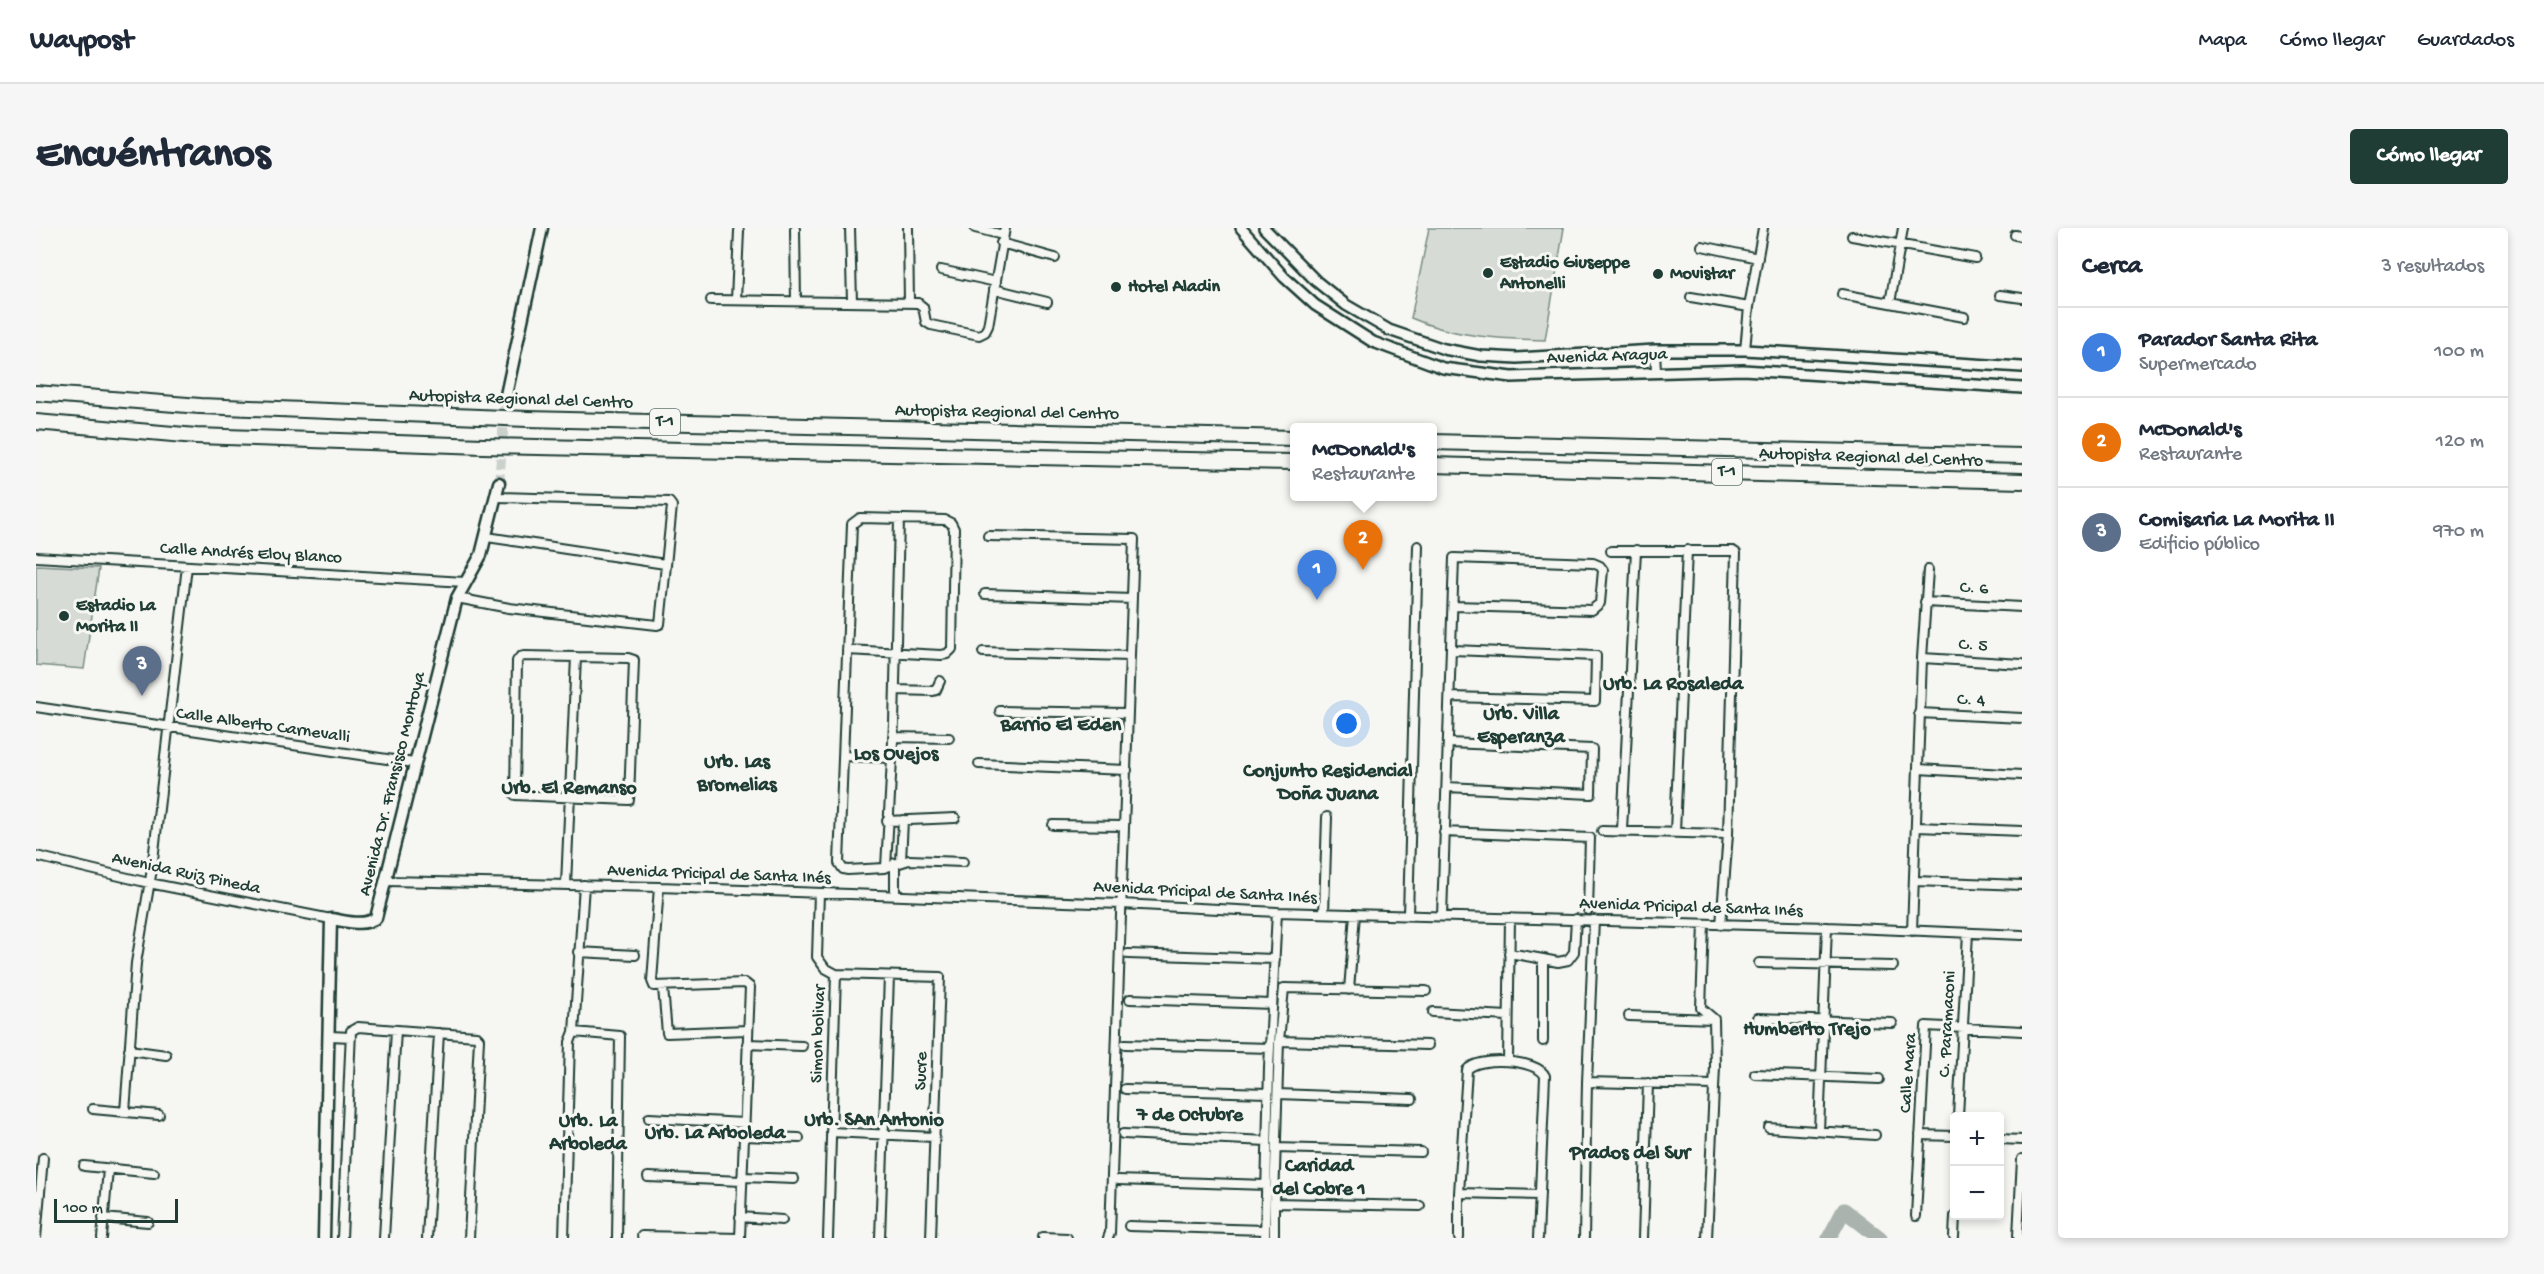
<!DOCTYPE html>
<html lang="es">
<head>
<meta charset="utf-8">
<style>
	body { margin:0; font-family:"Gochi Hand",sans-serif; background:#f6f6f7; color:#1f2937 }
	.controls { position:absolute; right:18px; bottom:18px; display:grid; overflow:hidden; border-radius:6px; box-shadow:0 3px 9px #0003 }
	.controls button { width:54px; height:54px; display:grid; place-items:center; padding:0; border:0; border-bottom:2px solid #e0e1e3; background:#fff; color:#1f2937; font:30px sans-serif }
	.scale { position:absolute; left:18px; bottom:15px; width:124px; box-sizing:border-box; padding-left:6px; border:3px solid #1f3d34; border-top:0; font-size:16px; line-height:21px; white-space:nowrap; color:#1f3d34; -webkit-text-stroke:4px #f6f6f2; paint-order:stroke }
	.you { position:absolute; left:1311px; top:496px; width:21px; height:21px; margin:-15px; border:4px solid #fff; border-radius:50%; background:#1a73e8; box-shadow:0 0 0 9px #1a73e833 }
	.badge { display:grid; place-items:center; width:39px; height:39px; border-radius:50%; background:#1f3d34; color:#fff; font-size:20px; font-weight:700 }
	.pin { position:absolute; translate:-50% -50px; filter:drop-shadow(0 2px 3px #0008) }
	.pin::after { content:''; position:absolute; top:32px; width:21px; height:18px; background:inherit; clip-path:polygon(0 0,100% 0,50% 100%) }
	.popup { position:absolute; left:1254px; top:195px; width:147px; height:78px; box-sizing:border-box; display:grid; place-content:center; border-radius:6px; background:#fff; filter:drop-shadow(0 2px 4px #0005); font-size:20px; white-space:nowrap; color:#747a83 }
	.popup b { font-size:22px; color:#1f2937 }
	.popup::after { content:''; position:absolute; left:50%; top:100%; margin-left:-12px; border:12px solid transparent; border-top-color:#fff }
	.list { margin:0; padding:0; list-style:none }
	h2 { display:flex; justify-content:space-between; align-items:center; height:78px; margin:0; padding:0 24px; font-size:26px }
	h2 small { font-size:20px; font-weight:400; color:#747a83 }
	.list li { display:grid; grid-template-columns:39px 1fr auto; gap:18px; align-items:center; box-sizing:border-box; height:90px; padding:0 24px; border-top:2px solid #e0e1e3 }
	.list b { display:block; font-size:22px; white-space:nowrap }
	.list p { margin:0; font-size:20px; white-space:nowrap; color:#747a83 }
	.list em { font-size:20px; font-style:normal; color:#747a83 }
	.map { position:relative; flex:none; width:1986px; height:1010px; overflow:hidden; border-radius:6px }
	header { display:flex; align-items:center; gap:36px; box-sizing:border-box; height:84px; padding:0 30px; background:#fff; border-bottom:2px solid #e0e1e3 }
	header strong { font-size:28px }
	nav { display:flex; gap:33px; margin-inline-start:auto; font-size:21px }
	.intro { display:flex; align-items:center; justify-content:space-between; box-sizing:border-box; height:144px; padding:0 36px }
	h1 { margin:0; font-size:42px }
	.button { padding:15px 27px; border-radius:6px; background:#1f3d34; color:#fff; font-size:21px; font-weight:700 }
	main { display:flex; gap:36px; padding:0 36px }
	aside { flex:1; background:#fff; border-radius:6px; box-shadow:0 3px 9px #0003 }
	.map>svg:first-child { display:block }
	.green { fill:#d6dbd6; stroke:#7a8c85; stroke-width:1.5 }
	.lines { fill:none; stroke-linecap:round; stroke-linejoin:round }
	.river { stroke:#aab3ae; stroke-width:15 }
	.secondary-tunnel { stroke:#cbd1cc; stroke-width:10; stroke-dasharray:10 5; stroke-linecap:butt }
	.minor-casing { stroke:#1f3d34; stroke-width:12 }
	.tertiary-casing { stroke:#1f3d34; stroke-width:14 }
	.secondary-casing { stroke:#1f3d34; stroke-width:15 }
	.motorway-casing { stroke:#1f3d34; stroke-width:18 }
	.minor { stroke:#f6f6f2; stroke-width:8 }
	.tertiary { stroke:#f6f6f2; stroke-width:9 }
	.secondary { stroke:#f6f6f2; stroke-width:10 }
	.motorway { stroke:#f6f6f2; stroke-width:14 }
	.poi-dot { fill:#1f3d34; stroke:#f6f6f2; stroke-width:2 }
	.labels { text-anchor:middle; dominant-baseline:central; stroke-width:6; stroke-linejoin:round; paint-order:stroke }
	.shield { fill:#f6f6f2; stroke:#60746d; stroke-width:1.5 }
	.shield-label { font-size:16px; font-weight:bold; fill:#1f3d34 }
	.poi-label { font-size:18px; font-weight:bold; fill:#1f3d34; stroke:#f6f6f2; text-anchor:start }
	.street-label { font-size:18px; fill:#1f3d34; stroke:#f6f6f2 }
	.neighbourhood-label { font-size:20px; font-weight:bold; fill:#1f3d34; stroke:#f6f6f2 }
</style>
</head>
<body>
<header>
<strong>Waypost</strong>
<nav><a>Mapa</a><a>Cómo llegar</a><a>Guardados</a></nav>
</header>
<div class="intro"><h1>Encuéntranos</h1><a class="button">Cómo llegar</a></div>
<main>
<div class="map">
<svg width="1986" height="1010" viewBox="0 0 1986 1010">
	<rect width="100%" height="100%" fill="#f6f6f2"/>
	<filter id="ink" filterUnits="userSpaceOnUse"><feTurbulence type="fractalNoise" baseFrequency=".0167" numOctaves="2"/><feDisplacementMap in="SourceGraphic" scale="12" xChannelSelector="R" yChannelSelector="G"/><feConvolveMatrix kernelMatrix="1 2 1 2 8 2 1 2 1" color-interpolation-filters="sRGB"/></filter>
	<g filter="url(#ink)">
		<path class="green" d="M1393,0H1528L1509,112C1463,111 1418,109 1375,90Z
			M0,337L63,340L48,441L0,437Z"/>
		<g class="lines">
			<path class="river" d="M1793,1010L1808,982L1844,1010"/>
			<path class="secondary-tunnel" d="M463,255L470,167"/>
			<defs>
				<path id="minor" d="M814,0L816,73
					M872,0L873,74
					M939,0L967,7
					M759,1L760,73
					M1979,7L1986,8
					M1816,8L1939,30
					M965,15L1019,30
					M1666,18L1722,30
					M905,42L960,54
					M958,61L1011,74
					M1806,66L1928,89
					M1964,67L1986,70
					M1655,69L1713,79
					M675,72L882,75L887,79L890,94L895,97L943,107L949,104L952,98L969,0
					M700,72L703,3
					M1854,75L1867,0
					M1619,122L1620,143
					M1709,122L1713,79L1727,0
					M952,308L1098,311L1074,1005L1072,1010
					M451,309L629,336
					M1575,323H1697L1700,325L1692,606L1685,697
					M0,329L429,354
					M949,366L1096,371
					M421,370L473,380L621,397L624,396L636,278L633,274L461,269
					M1889,374L1986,379
					M811,422L905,427L911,426L916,421L918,301L915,295L909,292L824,290L816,296L803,635L807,641L812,642L848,640L873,632L927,634
					M947,424L1094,428
					M488,428L592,430L598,432L593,572L479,567L481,433L484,429Z
					M1886,430L1986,436
					M859,462L897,463L900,462L904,453
					M1415,469L1559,473L1560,428L1417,422
					M0,479L378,535
					M964,483L1092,485
					M1883,485L1986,490
					M857,509L913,510
					M807,528L855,530
					M943,536L1091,542
					M1882,541L1986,547
					M1411,559L1555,566L1556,521L1412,515
					M851,593L919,590
					M1017,597L1087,598
					M1881,599L1986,603
					M1586,602L1600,322
					M1566,603L1692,606
					M1408,604L1554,610L1552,682
					M1639,604L1651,322
					M0,628L113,655L295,691
					M865,633L867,592
					M850,639L858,495L863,292
					M351,653L623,659L1085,676L1241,684L1791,699L1986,707
					M1879,653L1986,657
					M530,657L540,429
					M623,659L616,753L618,758L709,755L714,759L704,1010
					M783,665L781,729L789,740L800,746L904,749L895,1010
					M859,667V635
					M1288,685L1291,589
					M1372,687L1382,318
					M1406,688L1418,330L1557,335L1564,338L1567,342L1564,375L1556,382L1418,378
					M1668,696L1665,780L1678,791L1679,839L1671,1010
					M1876,703L1886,430L1892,342
					M542,724L599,727
					M1473,725L1507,731V813
					M1092,726L1239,731
					M1507,731L1522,734L1532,732L1538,724L1540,691
					M1723,735L1857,738
					M627,760L631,805L711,802
					M1313,762L1319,686
					M1094,771L1236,776
					M1397,784L1472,788
					M1593,788L1677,791
					M1721,790L1856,795
					M538,804L584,808L581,1010
					M294,808L315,809
					M1243,813L1392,817
					M711,816L766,818
					M1089,816L1234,820
					M93,822L130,827
					M1472,833L1474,690
					M1719,846L1843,851
					M1551,854L1558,692
					M1089,861L1232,865
					M1242,866L1376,871
					M57,881L123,887
					M89,884L100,735L116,641L151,338
					M1922,888L1932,705
					M613,890L708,895
					M1733,900L1839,907
					M1783,903L1791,699
					M795,904L898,909
					M1087,906L1231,913
					M1884,907L1918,908
					M707,908L763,910
					M1964,911L1986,912
					M1240,920L1385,924
					M48,938L118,945
					M612,949L706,953
					M706,949L758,951
					M1082,952L1230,957
					M1423,965L1504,967
					M1238,975L1243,813L1248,760L1390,763
					M1880,988L1890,798L1986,803
					M704,989L746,992
					M67,990L112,994
					M1093,998L1229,1002
					M606,1008L704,1010
					M1982,1008L1986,931
					M1007,1009L1031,1010
					M1918,1009L1919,988
					M0,1010L7,930
					M66,1010L72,941
					M306,1010L315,803L322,799L440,808L443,811L433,1010
					M348,1010L360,802
					M391,1010L403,805
					M528,1010L534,814L538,804L548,657
					M792,1010L800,746
					M844,1010L853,748
					M1229,1010L1233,839L1241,684
					M1238,1010V975L1384,978
					M1423,1010V965L1431,842C1441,828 1502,831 1509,848L1502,1010
					M1548,1010L1551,854L1677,857
					M1607,1010L1612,855"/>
				<path id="tertiary" d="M1205,0L1248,49L1279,77L1337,114L1407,140L1476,149L1707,142L1986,160
					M1228,0L1280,53L1310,77L1353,102L1408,121L1445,128L1481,130L1619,122H1709L1986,139"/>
				<path id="secondary" d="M470,167L506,0
					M288,1010L295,691C310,693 327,699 340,690L421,370L445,327L463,255"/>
				<path id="motorway" d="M0,165L164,178L492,191L1258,210
					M0,194L160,208L447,218L1258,234
					M1396,214L1986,228
					M1396,237L1986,253"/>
			</defs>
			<use href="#minor" class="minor-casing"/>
			<use href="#tertiary" class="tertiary-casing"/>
			<use href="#secondary" class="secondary-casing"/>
			<use href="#motorway" class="motorway-casing"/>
			<use href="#minor" class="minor"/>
			<use href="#tertiary" class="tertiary"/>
			<use href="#secondary" class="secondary"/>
			<use href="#motorway" class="motorway"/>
		</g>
	</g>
	<g class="poi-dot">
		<circle cx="1452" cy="45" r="6"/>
		<circle cx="1622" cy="46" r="6"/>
		<circle cx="1080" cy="59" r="6"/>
		<circle cx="28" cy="388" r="6"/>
	</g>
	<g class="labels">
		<g class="shield">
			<rect x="614" y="181" width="30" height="26" rx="4.5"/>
			<rect x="1676" y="231" width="30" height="26" rx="4.5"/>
		</g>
		<g class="shield-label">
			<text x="629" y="194">T-1</text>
			<text x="1691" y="244">T-1</text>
		</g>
		<g class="poi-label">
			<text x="1464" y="35">Estadio Giuseppe<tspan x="1464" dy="21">Antonelli</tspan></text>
			<text x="1634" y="46">Movistar</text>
			<text x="1092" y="59">Hotel Aladin</text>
			<text x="40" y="378">Estadio La<tspan x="40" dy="21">Morita II</tspan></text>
		</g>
		<g class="street-label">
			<text transform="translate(1571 129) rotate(-2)">Avenida Aragua</text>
			<text transform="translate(485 172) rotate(2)">Autopista Regional del Centro</text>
			<text transform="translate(971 185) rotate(1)">Autopista Regional del Centro</text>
			<text transform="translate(1835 230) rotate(2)">Autopista Regional del Centro</text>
			<text transform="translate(215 326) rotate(3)">Calle Andrés Eloy Blanco</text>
			<text transform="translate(1938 361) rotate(3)">C. 6</text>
			<text transform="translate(1937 418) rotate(3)">C. 5</text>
			<text transform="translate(1935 473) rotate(3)">C. 4</text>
			<text transform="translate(227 498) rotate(8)">Calle Alberto Carnevalli</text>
			<text transform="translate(357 556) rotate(-76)">Avenida Dr. Fransisco Montoya</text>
			<text transform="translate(150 646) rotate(12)">Avenida Ruiz Pineda</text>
			<text transform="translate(683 647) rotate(2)">Avenida Pricipal de Santa Inés</text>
			<text transform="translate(1169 665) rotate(3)">Avenida Pricipal de Santa Inés</text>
			<text transform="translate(1655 680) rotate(2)">Avenida Pricipal de Santa Inés</text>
			<text transform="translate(1912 796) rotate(-87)">C. Paramaconi</text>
			<text transform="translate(783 806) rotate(-88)">Simon bolivar</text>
			<text transform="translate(886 843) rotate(-88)">Sucre</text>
			<text transform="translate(1873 845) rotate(-86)">Calle Mara</text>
		</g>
		<g class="neighbourhood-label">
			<text x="1637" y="457">Urb. La Rosaleda</text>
			<text x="1485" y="487">Urb. Villa<tspan x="1485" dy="23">Esperanza</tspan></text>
			<text x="1025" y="498">Barrio El Eden</text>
			<text x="860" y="527">Los Ovejos</text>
			<text x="701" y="535">Urb. Las<tspan x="701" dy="23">Bromelias</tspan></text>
			<text x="1292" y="544">Conjunto Residencial<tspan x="1292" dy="23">Doña Juana</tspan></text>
			<text x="533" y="561">Urb. El Remanso</text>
			<text x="1771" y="802">Humberto Trejo</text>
			<text x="1154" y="888">7 de Octubre</text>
			<text x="838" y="893">Urb. SAn Antonio</text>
			<text x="552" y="894">Urb. La<tspan x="552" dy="23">Arboleda</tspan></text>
			<text x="679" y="906">Urb. La Arboleda</text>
			<text x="1594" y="926">Prados del Sur</text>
			<text x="1283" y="939">Caridad<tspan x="1283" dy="23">del Cobre 1</tspan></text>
		</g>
	</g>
</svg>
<div class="controls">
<button>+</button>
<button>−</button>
</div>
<div class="scale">100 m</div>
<div class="you"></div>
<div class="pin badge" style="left:1281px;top:372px;background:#3f7fe0">1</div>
<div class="pin badge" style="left:1327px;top:342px;background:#e8710a">2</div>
<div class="popup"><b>McDonald's</b>Restaurante</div>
<div class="pin badge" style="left:106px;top:468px;background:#5c6f8a">3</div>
</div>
<aside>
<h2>Cerca<small>3 resultados</small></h2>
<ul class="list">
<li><span class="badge" style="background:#3f7fe0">1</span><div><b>Parador Santa Rita</b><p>Supermercado</p></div><em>100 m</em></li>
<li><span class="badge" style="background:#e8710a">2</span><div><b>McDonald's</b><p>Restaurante</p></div><em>120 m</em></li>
<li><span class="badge" style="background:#5c6f8a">3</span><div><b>Comisaria La Morita II</b><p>Edificio público</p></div><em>970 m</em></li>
</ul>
</aside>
</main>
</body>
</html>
